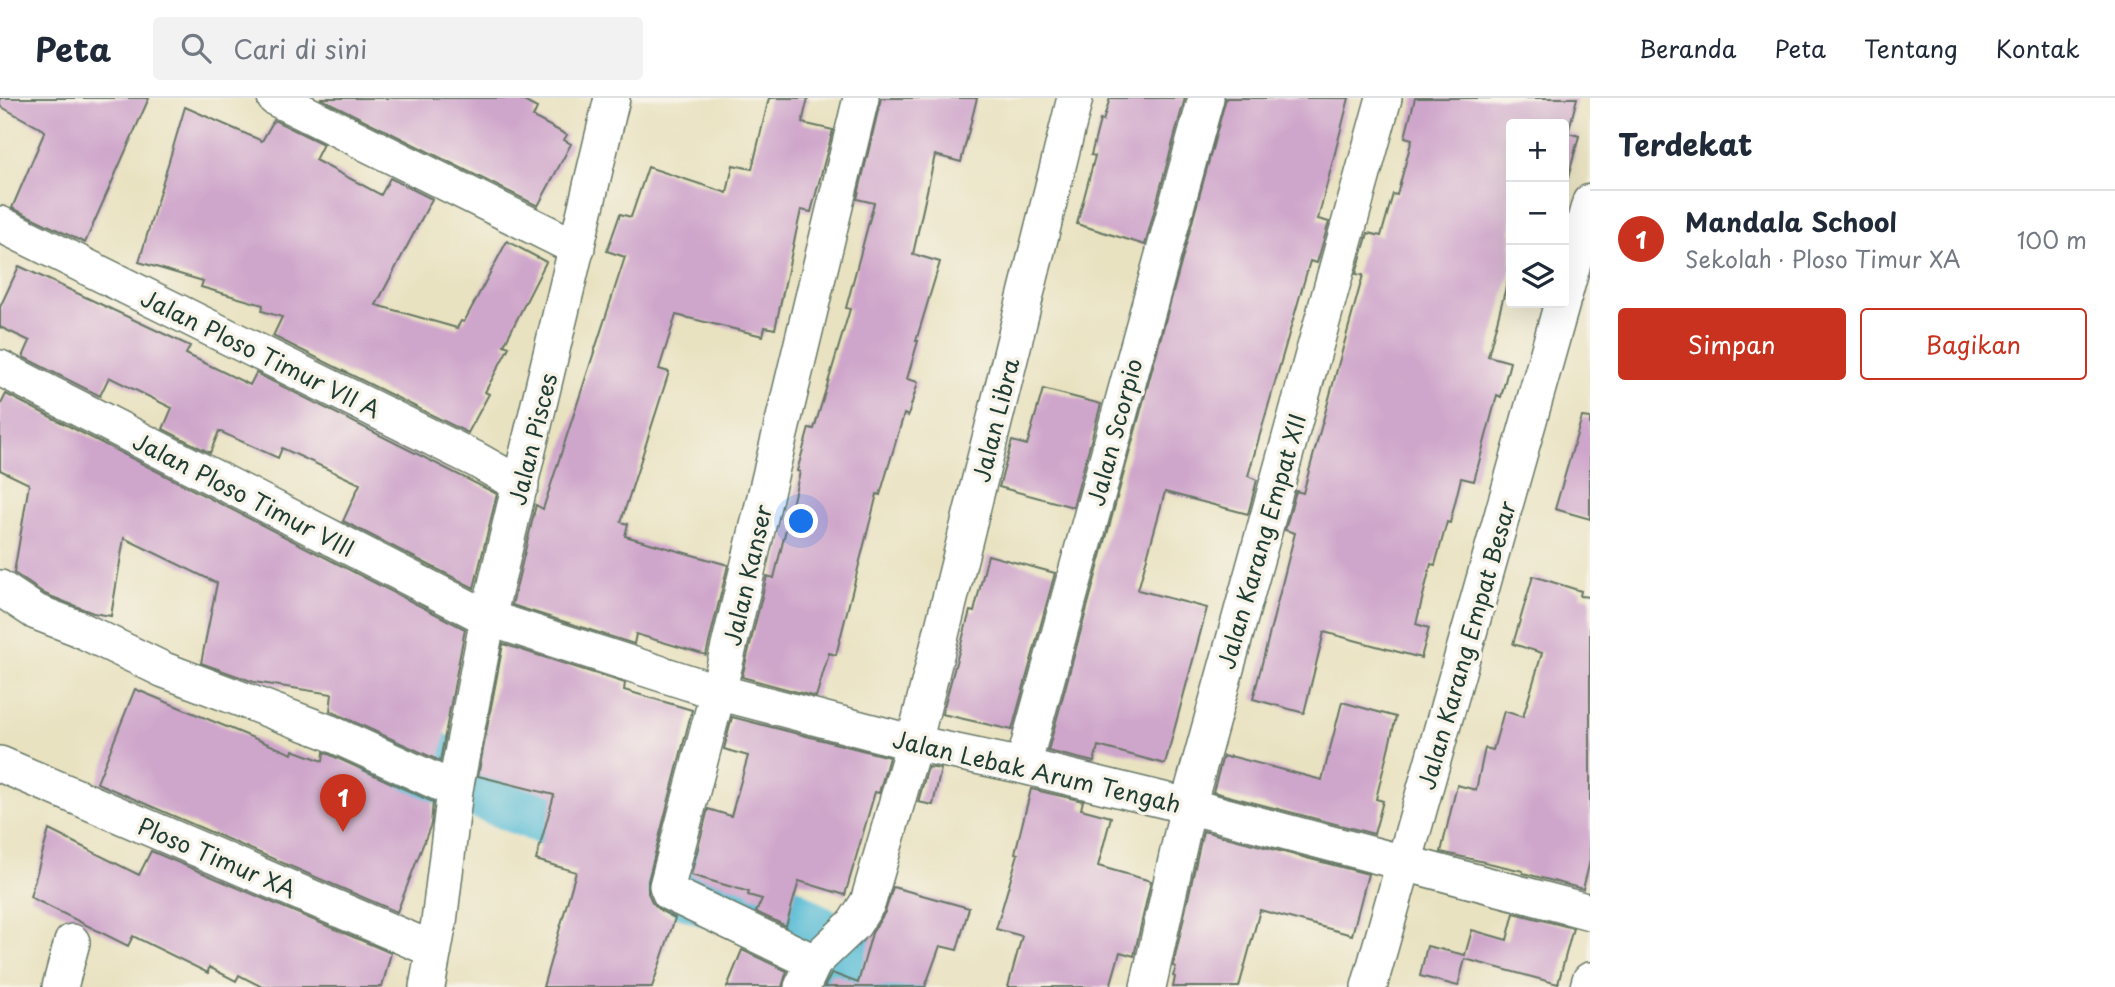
<!DOCTYPE html>
<html lang="id">
<head>
<meta charset="utf-8">
<style>
	body { margin:0; font-family:"Playpen Sans",sans-serif; background:#f2f2f3; color:#1f2937 }
	.controls { position:absolute; right:21px; top:21px; display:grid; overflow:hidden; border-radius:7px; box-shadow:0 7px 28px #0002 }
	.controls button { width:63px; height:63px; display:grid; place-items:center; padding:0; border:0; border-bottom:2px solid #e0e1e3; background:#fff; color:#1f2937; font:35px sans-serif }
	.you { position:absolute; left:802px; top:424px; width:24px; height:24px; margin:-18px; border:5px solid #fff; border-radius:50%; background:#1a73e8; box-shadow:0 0 0 10px #1a73e833 }
	.badge { display:grid; place-items:center; width:46px; height:46px; border-radius:50%; background:#c8321e; color:#fff; font-size:23px; font-weight:700 }
	.pin { position:absolute; translate:-50% -58px; filter:drop-shadow(0 2px 4px #0008) }
	.pin::after { content:''; position:absolute; top:37px; width:24px; height:21px; background:inherit; clip-path:polygon(0 0,100% 0,50% 100%) }
	.list { margin:0; padding:0; list-style:none }
	h2 { display:flex; justify-content:space-between; align-items:center; height:91px; margin:0; padding:0 28px; font-size:30px }
	h2 small { font-size:23px; font-weight:400; color:#747a83 }
	.list li { display:grid; grid-template-columns:46px 1fr auto; gap:21px; align-items:center; box-sizing:border-box; height:98px; padding:0 28px; border-top:2px solid #e0e1e3 }
	.list b { display:block; font-size:26px; white-space:nowrap }
	.list p { margin:0; font-size:23px; white-space:nowrap; color:#747a83 }
	.list em { font-size:23px; font-style:normal; color:#747a83 }
	.actions { display:flex; gap:14px; padding:21px 28px }
	.actions a { flex:1; padding:16px 0; border:2px solid #c8321e; border-radius:7px; text-align:center; font-size:24px; color:#c8321e }
	.actions .main { background:#c8321e; color:#fff }
	.icon { flex:none; width:38px; height:38px; fill:none; stroke:currentColor; stroke-width:2; stroke-linecap:round; stroke-linejoin:round }
	.map { position:relative; flex:none; width:1590px; height:889px; overflow:hidden }
	header { display:flex; align-items:center; gap:42px; box-sizing:border-box; height:98px; padding:0 35px; background:#fff; border-bottom:2px solid #e0e1e3 }
	header strong { font-size:33px }
	nav { display:flex; gap:38px; margin-inline-start:auto; font-size:24px }
	.search { width:490px; height:63px; background:#f2f2f3; display:flex; align-items:center; gap:18px; box-sizing:border-box; padding:0 24px; border-radius:7px; color:#747a83; font-size:26px }
	main { display:flex }
	aside { flex:1; background:#fff }
	.map>svg:first-child { display:block }
	.lines { fill:none; stroke-linecap:round; stroke-linejoin:round }
	.river { stroke:#57bcd6; stroke-width:68 }
	.building { fill:#cfa6cb }
	.street-casing { stroke:#667765; stroke-width:38 }
	.street { stroke:#fff; stroke-width:35 }
	.labels { text-anchor:middle; dominant-baseline:central; stroke-width:7; stroke-linejoin:round; paint-order:stroke }
	.street-label { font-size:23px; fill:#1f3d34; stroke:#f7f3e8 }
</style>
</head>
<body>
<header>
<strong>Peta</strong>
<div class="search"><svg class="icon" aria-label="search" viewBox="0 0 24 24"><circle cx="10" cy="10" r="6"/><path d="M15 15l6 6"/></svg>Cari di sini</div>
<nav><a>Beranda</a><a>Peta</a><a>Tentang</a><a>Kontak</a></nav>
</header>
<main>
<div class="map">
<svg width="1590" height="889" viewBox="0 0 1590 889">
	<rect width="100%" height="100%" fill="#f7f3e8"/>
	<filter id="ink" filterUnits="userSpaceOnUse"><feTurbulence type="fractalNoise" baseFrequency=".0143" numOctaves="2"/><feDisplacementMap in="SourceGraphic" scale="14" xChannelSelector="R" yChannelSelector="G"/><feConvolveMatrix kernelMatrix="1 2 1 2 8 2 1 2 1" color-interpolation-filters="sRGB"/></filter>
	<filter id="wash" filterUnits="userSpaceOnUse"><feTurbulence type="fractalNoise" baseFrequency=".00686" numOctaves="4" result="noise"/><feDisplacementMap in="SourceGraphic" scale="28" xChannelSelector="R" yChannelSelector="G"/><feGaussianBlur stdDeviation="1.57" result="paint"/><feColorMatrix in="noise" values="0 0 0 0 0 0 0 0 0 0 0 0 0 0 0 0 0 1.4 0 .05"/><feComposite in="paint" operator="in"/></filter>
	<g filter="url(#wash)">
		<rect width="100%" height="100%" fill="#e9e2c1"/>
		<g class="lines">
			<path class="river" d="M389,650L651,755L695,790L783,821L839,855L853,871L891,889"/>
		</g>
		<g id="blocks">
			<path class="building" d="M0,0H149L85,145L12,110L45,33L0,8Z
				M320,0H518L537,10L533,19L567,37L564,42L571,46L538,108Z
				M769,0H808L802,25L833,32L811,114L801,112L775,231L765,229L763,238L676,217L659,271L669,274L621,424L628,426L625,438L728,467L706,557L636,536L634,546L512,507L536,407L543,411L625,159L607,153L620,116L631,119L648,69L727,95L733,67L752,71Z
				M881,0H977L961,64L935,57L913,156L940,164L916,243H918L907,281L918,284L908,318L904,316L880,397L877,396L836,557L829,555L816,599L742,579L767,478L774,480L800,374L797,373L809,330L814,331L850,211L846,210L874,105L857,101Z
				M1110,0H1185L1145,147L1077,126L1095,58L1091,57L1100,22L1103,23Z
				M1226,0H1349L1318,121L1329,124L1317,165L1310,163L1248,378L1257,382L1248,416L1165,394L1138,492L1207,510L1165,666L1098,648L1094,664L1048,653Z
				M1415,0H1577L1568,35L1579,38L1568,80L1564,79V26H1511V170L1488,258L1510,264L1501,299L1497,297L1474,383L1461,380L1450,425L1447,424L1435,467L1431,466L1416,526L1429,530L1421,560L1324,534L1304,615L1253,601L1295,435L1285,432L1296,393L1303,395L1363,177L1356,176L1368,135L1381,138L1393,96L1397,97L1412,41L1405,39Z
				M185,9L262,43L274,22L323,46L315,62L381,97L390,80L432,101L376,207L457,230L461,223L464,224L507,143L546,164L504,247L509,249L485,294L489,296L468,335L273,238L282,219L262,213L263,207L201,189L203,183L139,164Z
				M19,168L190,248L186,256L250,287L256,275L497,396L474,490L343,423L360,386L282,350L278,360L219,333L210,355L163,331L172,310L109,279L100,298L23,259L30,243L0,229V209Z
				M1043,291L1101,306L1073,409L999,389L1012,343L1027,347Z
				M6,296L465,531L440,663L330,613L332,596L254,584L201,565L217,485L124,440L111,518L93,515L45,496L14,475L29,386L0,372V308Z
				M1582,319L1590,320V421L1555,411Z
				M988,457L1055,475L1012,632L942,616L970,513L974,514Z
				M1533,478L1581,493L1580,498L1590,499V763L1583,791L1523,775V773L1441,754L1457,687L1476,692L1485,650L1493,652L1504,613L1523,619L1542,555L1513,546Z
				M503,546L625,585L624,592L692,612L648,783V795L652,804L661,813L675,820L652,889H543L576,774L536,762L554,697L478,678Z
				M135,591L292,656L293,652L323,663L324,654L433,704L431,726L397,814L97,685Z
				M1342,604L1396,619L1376,701L1383,703L1374,736L1213,694L1223,658L1230,660V658L1322,682Z
				M732,619L889,659L879,695L875,694L845,797L799,783L786,828L756,814L762,801L748,797L749,794L691,777L708,711L731,718L748,658L724,651Z
				M928,669L941,671L933,707L918,704Z
				M1031,691L1083,703L1081,711L1111,719L1098,768L1151,783L1134,858L1120,854L1110,889H1008L1022,838L996,831L1018,756L1015,755Z
				M49,732L139,777L151,753L391,855L382,889H262L239,877L236,883L209,869L208,875L133,838L128,848L30,799Z
				M1203,733L1368,776L1352,837L1260,812L1239,889H1173L1175,879L1173,878L1176,869L1173,868Z
				M893,789L969,810L957,852L940,848L925,889H824L832,875L858,885L872,835L885,814Z
				M1514,815L1573,830L1558,886L1465,861L1458,888L1420,878L1427,848L1465,857L1472,832L1507,842Z
				M742,852L787,873L782,889H727Z"/>
		</g>
	</g>
	<g filter="url(#ink)">
		<use href="#blocks" fill-opacity="0" stroke="#667765" stroke-width="2"/>
		<g class="lines">
			<defs>
				<path id="street" d="M275,0L577,150
					M0,126L475,361L521,387
					M1564,198L1590,104
					M0,270L488,520L718,594L914,645L1023,668L1188,708L1590,814
					M0,490L36,514L75,529L164,572L328,634L455,692
					M0,666L434,852
					M1023,668L1206,0
					M814,864L670,795L667,788L718,594L861,0
					M60,889L72,844
					M427,889L439,824L455,692L488,520L612,0
					M802,889L814,864L854,826L868,804L914,645L1075,0
					M1148,889L1188,708L1384,0
					M1369,889L1562,205
					M1588,889L1590,882"/>
			</defs>
			<use href="#street" class="street-casing"/>
			<use href="#street" class="street"/>
		</g>
	</g>
	<g class="labels">
		<g class="street-label">
			<text transform="translate(261 255) rotate(26)">Jalan Ploso Timur VII A</text>
			<text transform="translate(995 322) rotate(-76)">Jalan Libra</text>
			<text transform="translate(1114 334) rotate(-75)">Jalan Scorpio</text>
			<text transform="translate(532 341) rotate(-76)">Jalan Pisces</text>
			<text transform="translate(244 396) rotate(27)">Jalan Ploso Timur VIII</text>
			<text transform="translate(1261 443) rotate(-74)">Jalan Karang Empat XII</text>
			<text transform="translate(747 477) rotate(-77)">Jalan Kanser</text>
			<text transform="translate(1466 547) rotate(-74)">Jalan Karang Empat Besar</text>
			<text transform="translate(1037 673) rotate(13)">Jalan Lebak Arum Tengah</text>
			<text transform="translate(217 759) rotate(23)">Ploso Timur XA</text>
		</g>
	</g>
</svg>
<div class="controls">
<button>+</button>
<button>−</button>
<button><svg class="icon" aria-label="layers" viewBox="0 0 24 24"><path d="M12 4l9 5-9 5-9-5zM3 14l9 5 9-5"/></svg></button>
</div>
<div class="you"></div>
<div class="pin badge" style="left:343px;top:734px">1</div>
</div>
<aside>
<h2>Terdekat<small></small></h2>
<ul class="list">
<li><span class="badge">1</span><div><b>Mandala School</b><p>Sekolah · Ploso Timur XA</p></div><em>100 m</em></li>
</ul>
<div class="actions"><a class="main">Simpan</a><a>Bagikan</a></div>
</aside>
</main>
</body>
</html>
